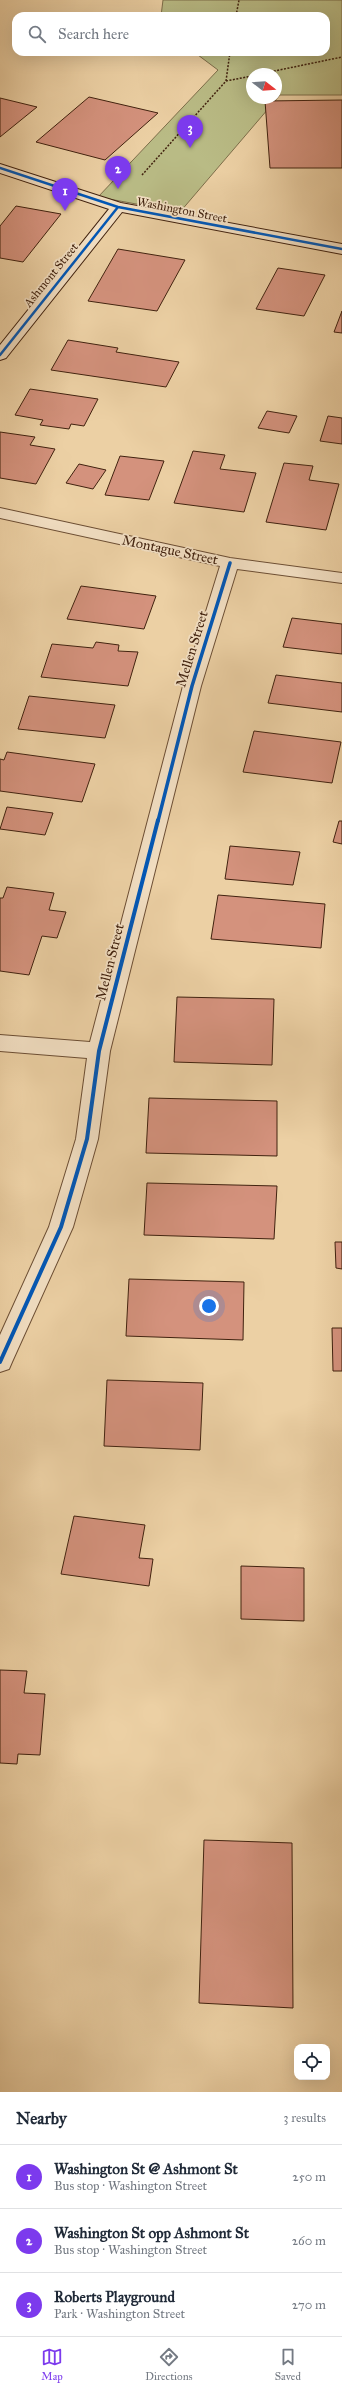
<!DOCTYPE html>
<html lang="en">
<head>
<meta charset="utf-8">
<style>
	body { margin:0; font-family:"IM FELL Great Primer",serif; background:#f2f2f3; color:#1f2937 }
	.controls { position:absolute; right:12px; bottom:12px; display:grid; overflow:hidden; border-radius:8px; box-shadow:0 4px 16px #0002 }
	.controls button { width:36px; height:36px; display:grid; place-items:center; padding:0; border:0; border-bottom:1px solid #e0e1e3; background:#fff; color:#1f2937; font:20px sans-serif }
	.compass { position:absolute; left:246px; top:68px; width:36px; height:36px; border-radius:50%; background:#fff; box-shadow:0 4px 16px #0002; rotate:107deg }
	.you { position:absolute; left:209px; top:1306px; width:14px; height:14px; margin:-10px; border:3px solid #fff; border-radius:50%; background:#1a73e8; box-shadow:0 0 0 6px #1a73e833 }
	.badge { display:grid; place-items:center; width:26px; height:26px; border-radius:50%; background:#7c3aed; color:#fff; font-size:13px; font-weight:700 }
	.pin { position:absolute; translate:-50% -33px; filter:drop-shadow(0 1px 2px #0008) }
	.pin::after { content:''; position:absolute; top:21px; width:14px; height:12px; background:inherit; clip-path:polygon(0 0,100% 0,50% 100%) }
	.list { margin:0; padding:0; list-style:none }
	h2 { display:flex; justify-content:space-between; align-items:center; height:52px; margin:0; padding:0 16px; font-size:17px }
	h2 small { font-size:13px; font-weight:400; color:#747a83 }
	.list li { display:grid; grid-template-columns:26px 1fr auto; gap:12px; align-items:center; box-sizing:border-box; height:64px; padding:0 16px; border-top:1px solid #e0e1e3 }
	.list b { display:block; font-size:15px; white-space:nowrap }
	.list p { margin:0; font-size:13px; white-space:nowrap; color:#747a83 }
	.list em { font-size:13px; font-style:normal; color:#747a83 }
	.icon { flex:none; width:22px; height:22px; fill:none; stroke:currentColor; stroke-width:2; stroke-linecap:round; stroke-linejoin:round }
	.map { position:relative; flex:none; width:342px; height:2092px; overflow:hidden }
	.search { position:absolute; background:#fff; box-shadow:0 4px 16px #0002; left:12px; right:12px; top:12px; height:44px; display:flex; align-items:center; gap:10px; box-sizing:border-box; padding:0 14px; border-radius:12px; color:#747a83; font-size:15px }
	.sheet { height:244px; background:#fff }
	nav { display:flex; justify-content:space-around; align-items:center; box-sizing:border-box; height:56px; border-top:1px solid #e0e1e3; background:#fff; font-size:11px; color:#747a83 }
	nav a { display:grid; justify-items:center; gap:2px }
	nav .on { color:#7c3aed }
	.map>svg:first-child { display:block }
	.green { fill:#b9bb85; stroke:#7d6e4a; fill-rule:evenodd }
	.building { fill:#d4927d; stroke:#41220f }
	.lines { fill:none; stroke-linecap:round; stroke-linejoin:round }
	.street-casing { stroke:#6c4e34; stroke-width:2 }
	.secondary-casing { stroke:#41220f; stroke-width:2 }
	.path { stroke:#41220f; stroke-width:1.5; stroke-dasharray:2 1.5; stroke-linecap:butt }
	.street { fill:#f3e0c4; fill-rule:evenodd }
	.secondary { fill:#f3e0c4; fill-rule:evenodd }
	.cycleway-far2-casing { stroke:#f3e0c4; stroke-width:4 }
	.cycleway-far1-casing { stroke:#f3e0c4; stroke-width:5.5 }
	.cycleway-casing { stroke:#f3e0c4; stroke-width:6 }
	.cycleway-far2 { stroke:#0057b8; stroke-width:2.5 }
	.cycleway-far1 { stroke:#0057b8; stroke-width:3.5 }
	.cycleway { stroke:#0057b8; stroke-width:4 }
	.labels { text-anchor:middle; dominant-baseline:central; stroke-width:3.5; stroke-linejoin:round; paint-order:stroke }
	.far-street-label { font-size:12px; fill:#41220f; stroke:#f3e0c4 }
	.street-label { font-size:14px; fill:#41220f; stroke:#f3e0c4 }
</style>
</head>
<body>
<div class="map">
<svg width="342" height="2092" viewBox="0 0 342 2092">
	<rect width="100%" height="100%" fill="#ecd0a4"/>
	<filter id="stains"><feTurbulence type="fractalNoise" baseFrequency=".005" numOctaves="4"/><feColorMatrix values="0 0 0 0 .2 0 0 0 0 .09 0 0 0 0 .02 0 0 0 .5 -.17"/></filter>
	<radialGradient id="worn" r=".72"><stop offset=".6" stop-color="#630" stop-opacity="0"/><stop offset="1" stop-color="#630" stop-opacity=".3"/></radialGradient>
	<path class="green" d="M163,0H342V95H280L180,212L98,197L218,70L194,52H326V16H161ZM252,74H276V98H252Z"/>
	<path class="building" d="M89,97L158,113L105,160L36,142Z
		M0,98L37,107L0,137Z
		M342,100V168H270L265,101Z
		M16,206L61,214L23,262L0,258V226Z
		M118,249L185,260L157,311L88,301Z
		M278,268L325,275L304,316L256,309Z
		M342,311V333L334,332Z
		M68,340L118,348L116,352L179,362L166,387L51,370Z
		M30,389L98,399L84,426L71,424L69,429L40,425L43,420L15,415Z
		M267,411L297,416L289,433L258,428Z
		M328,416L342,418V444L320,441Z
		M0,432L35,437L30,445L55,449L36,484L0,478Z
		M193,451L225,455L220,469L256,473L244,512L174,503Z
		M120,456L164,461L149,500L105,495Z
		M284,463L313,466L309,480L339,484L326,530L266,522Z
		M79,464L106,470L93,489L66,483Z
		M81,586L156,596L144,629L67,619Z
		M292,618L342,624V654L283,647Z
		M96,642L119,645L118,651L138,652L128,686L41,677L52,644L93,648Z
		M276,675L342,683V712L268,703Z
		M29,696L115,705L105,738L18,729Z
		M254,731L341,742L332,783L243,772Z
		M7,752L95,764L82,802L0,791V759L4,760Z
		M7,807L53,813L45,835L0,829Z
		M339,821H342V844L333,842Z
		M230,846L300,852L293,885L225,879Z
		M7,887L54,893L49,910L66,912L57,938L42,936L29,975L0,971V898H3Z
		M218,895L325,904L321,948L211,939Z
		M177,997L274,999L272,1065L174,1062Z
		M149,1098L277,1101V1156L146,1153Z
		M147,1183L277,1186L274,1239L144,1235Z
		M335,1242H342V1269L336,1268Z
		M129,1279L244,1282L243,1340L126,1336Z
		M332,1328H342V1371H333Z
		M107,1380L203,1383L200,1450L104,1446Z
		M74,1516L145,1525L139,1558L153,1559L149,1586L61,1574Z
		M241,1566L304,1568V1621L241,1619Z
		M0,1670L27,1671L24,1693L45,1694L40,1755L18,1754L17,1764L0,1763Z
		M204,1840L292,1843L293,2008L199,2003Z"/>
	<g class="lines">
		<defs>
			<path id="street" d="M0,508L230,558L342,573V583L237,569L201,686L110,1051L98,1139L73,1227L12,1362L9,1369L0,1372V1335L49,1227L76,1139L87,1058L0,1051V1035L90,1042L183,686L220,566L0,518Z"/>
			<path id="secondary" d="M0,164L121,203L342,244V254L122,212L6,358L0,360V345L109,209L0,173Z"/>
		</defs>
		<use href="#street" class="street-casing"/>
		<use href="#secondary" class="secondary-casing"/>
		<path class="path" d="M236,16L239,0
			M260,74L342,57
			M226,81L252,76
			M142,175L226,81L230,52"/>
		<use href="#street" class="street"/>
		<use href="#secondary" class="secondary"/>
		<defs>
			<path id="cycleway-far2" d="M0,168L118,207L342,249
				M0,355L118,207"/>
			<path id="cycleway-far1" d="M158,821L192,686L230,563"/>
			<path id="cycleway" d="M0,1362L61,1227L87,1139L99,1051L158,820"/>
		</defs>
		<use href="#cycleway-far2" class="cycleway-far2-casing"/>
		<use href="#cycleway-far1" class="cycleway-far1-casing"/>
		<use href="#cycleway" class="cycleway-casing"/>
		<use href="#cycleway-far2" class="cycleway-far2"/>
		<use href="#cycleway-far1" class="cycleway-far1"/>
		<use href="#cycleway" class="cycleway"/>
	</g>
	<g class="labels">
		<g class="far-street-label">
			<text transform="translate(182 210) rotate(11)">Washington Street</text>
			<text transform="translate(51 275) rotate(-51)">Ashmont Street</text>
		</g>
		<g class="street-label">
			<text transform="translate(170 550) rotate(12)">Montague Street</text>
			<text transform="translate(192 649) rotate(-73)">Mellen Street</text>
			<text transform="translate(110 962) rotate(-76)">Mellen Street</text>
		</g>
	</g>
	<rect width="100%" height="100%" filter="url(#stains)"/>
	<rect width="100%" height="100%" fill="url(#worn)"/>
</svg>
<div class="controls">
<button><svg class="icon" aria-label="locate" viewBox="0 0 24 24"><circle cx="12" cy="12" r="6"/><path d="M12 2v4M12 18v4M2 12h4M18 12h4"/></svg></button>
</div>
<svg class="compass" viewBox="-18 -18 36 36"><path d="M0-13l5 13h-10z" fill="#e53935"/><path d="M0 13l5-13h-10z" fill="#747a83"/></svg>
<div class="you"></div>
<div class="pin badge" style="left:65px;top:211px">1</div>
<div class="pin badge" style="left:118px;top:189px">2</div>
<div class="pin badge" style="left:190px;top:148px">3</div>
<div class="search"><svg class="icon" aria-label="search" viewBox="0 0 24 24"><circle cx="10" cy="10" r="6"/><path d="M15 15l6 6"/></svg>Search here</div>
</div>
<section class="sheet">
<h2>Nearby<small>3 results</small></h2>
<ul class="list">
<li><span class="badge">1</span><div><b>Washington St @ Ashmont St</b><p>Bus stop · Washington Street</p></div><em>250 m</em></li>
<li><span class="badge">2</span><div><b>Washington St opp Ashmont St</b><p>Bus stop · Washington Street</p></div><em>260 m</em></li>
<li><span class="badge">3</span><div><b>Roberts Playground</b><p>Park · Washington Street</p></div><em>270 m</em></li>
</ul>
</section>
<nav>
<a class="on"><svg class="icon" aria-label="map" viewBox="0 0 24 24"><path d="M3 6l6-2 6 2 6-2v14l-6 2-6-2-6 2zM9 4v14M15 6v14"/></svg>Map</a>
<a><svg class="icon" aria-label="directions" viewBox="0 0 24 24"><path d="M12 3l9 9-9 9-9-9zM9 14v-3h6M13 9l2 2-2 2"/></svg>Directions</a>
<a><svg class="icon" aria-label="saved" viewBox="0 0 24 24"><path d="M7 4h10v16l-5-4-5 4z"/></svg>Saved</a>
</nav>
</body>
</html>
